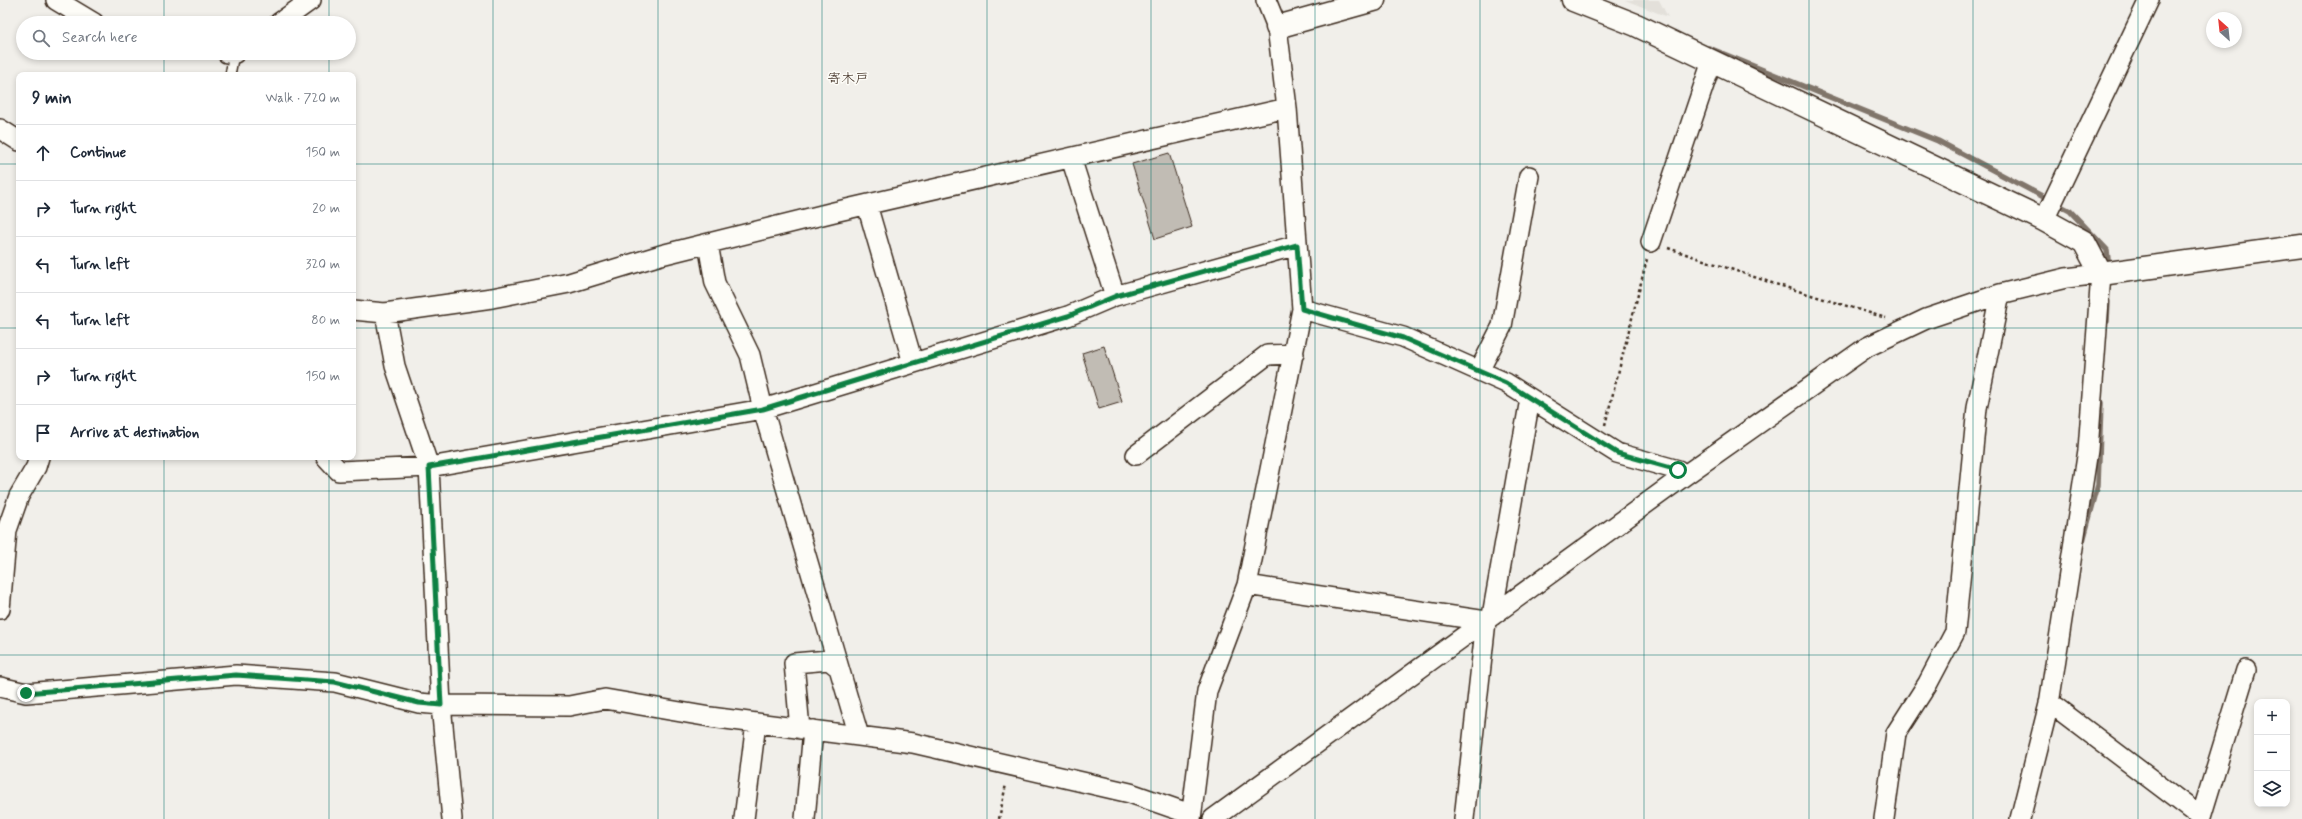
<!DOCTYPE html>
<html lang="en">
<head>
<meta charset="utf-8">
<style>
	body { margin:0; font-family:Mynerve,"Klee One",sans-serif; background:#f2f2f3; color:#1f2937 }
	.controls { position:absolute; right:12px; bottom:12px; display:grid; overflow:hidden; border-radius:8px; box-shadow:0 2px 6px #0003 }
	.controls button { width:36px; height:36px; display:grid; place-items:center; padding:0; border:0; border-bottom:1px solid #e0e1e3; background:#fff; color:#1f2937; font:20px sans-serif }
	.compass { position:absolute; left:2206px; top:12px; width:36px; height:36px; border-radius:50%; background:#fff; box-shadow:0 2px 6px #0003; rotate:333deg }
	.stop { position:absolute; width:12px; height:12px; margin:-9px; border:3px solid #0b8043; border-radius:50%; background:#fff }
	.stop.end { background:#0b8043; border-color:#fff; box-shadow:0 1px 4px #0008 }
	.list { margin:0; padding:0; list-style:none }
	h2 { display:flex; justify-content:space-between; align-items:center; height:52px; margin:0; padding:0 16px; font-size:17px }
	h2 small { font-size:13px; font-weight:400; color:#747a83 }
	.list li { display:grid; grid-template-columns:26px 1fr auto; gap:12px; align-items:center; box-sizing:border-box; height:56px; padding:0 16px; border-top:1px solid #e0e1e3 }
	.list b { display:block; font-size:15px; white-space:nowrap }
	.list em { font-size:13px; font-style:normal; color:#747a83 }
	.icon { flex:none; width:22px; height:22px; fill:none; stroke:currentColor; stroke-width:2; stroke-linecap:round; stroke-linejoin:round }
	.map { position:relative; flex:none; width:2302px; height:819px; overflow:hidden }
	.search { position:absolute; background:#fff; box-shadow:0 2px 6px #0003; left:16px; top:16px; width:340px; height:44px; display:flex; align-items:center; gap:10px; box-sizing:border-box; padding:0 14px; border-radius:22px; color:#747a83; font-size:15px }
	.panel { position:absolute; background:#fff; box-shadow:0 2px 6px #0003; left:16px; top:72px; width:340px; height:388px; border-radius:8px }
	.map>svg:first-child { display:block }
	.built { fill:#e3e0da }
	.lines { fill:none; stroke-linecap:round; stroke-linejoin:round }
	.stream { stroke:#80746b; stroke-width:5.5 }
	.building { fill:#c1bcb4; stroke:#3b2a1e }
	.service-casing { stroke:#3b2a1e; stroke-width:12 }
	.minor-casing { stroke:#3b2a1e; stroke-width:22 }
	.tertiary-casing { stroke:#3b2a1e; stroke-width:25 }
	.path { stroke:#3b2a1e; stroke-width:2.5; stroke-dasharray:3 3; stroke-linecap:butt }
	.service { stroke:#fdfcf7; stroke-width:9 }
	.minor { stroke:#fdfcf7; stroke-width:19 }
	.tertiary { stroke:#fdfcf7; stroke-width:22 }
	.route { stroke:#0b8043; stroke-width:5 }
	.grid { fill:none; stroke:#0f766e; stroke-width:1; stroke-opacity:0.55 }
	.labels { text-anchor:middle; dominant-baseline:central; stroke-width:3; stroke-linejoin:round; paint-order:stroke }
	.quarter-label { font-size:14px; fill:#3b2a1e; stroke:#fdfcf7 }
</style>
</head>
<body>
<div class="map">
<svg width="2302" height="819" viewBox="0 0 2302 819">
	<rect width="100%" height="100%" fill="#f1efea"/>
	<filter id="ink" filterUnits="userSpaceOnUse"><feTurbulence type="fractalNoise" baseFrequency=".025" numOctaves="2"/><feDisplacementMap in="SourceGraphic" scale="8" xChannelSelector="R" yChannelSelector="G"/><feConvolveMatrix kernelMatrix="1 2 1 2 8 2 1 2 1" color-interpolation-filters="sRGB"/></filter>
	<g filter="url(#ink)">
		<path class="built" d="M1625,0H1659L1668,17Z"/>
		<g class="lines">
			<path class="stream" d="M1709,48L1938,141L2070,211L2107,250L2109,269
				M2107,321L2108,302
				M2083,541L2098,485L2101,403"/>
		</g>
		<path class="building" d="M1169,153L1192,227L1155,239L1132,164Z
			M1104,346L1122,402L1099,409L1082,353Z"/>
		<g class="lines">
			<defs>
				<path id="service" d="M230,75L234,54"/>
				<path id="minor" d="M56,0L94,23
					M279,23L311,0
					M227,53H235
					M0,129L19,141
					M1071,158L1115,296L1297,245
					M867,205L913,363
					M2044,220L2149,0
					M1651,242L1712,61
					M708,244L715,283L750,355L763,409L839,668
					M1302,309L1403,337L1506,383L1617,453L1678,470L1684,476
					M353,310L385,313L492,298L569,283L661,255L834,212L1287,108
					M385,313L395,366L429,467L441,705L452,819
					M1479,371L1502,326L1529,176
					M1136,455L1267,355L1294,354
					M326,457L339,471L429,467L763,409L1068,316L1115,296
					M1247,585L1486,621L1464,819
					M0,609L7,530L19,496L36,467L39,457
					M1492,616L1530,399
					M0,687L26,693L236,675L335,682L419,703L441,705L569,706L605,699L710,717L913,743L1130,793L1190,814
					M2049,702L2201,817L2246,670
					M800,729L794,663L829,660L839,668L859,736
					M744,819L756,723
					M805,819L813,730
					M1191,819L1207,691L1247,585L1302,309L1287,108L1277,27L1266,0
					M1213,819L1684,476L1867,347L1926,319L2000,294L2066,278L2101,274L2088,450L2049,704L2020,819
					M1884,819L1896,733L1928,683L1955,632L1977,408L2000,294"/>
				<path id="tertiary" d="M1573,0L1636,25L2044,220L2084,242L2101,274L2302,246
					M1277,27L1374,0"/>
			</defs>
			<use href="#service" class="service-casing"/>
			<use href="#minor" class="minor-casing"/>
			<use href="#tertiary" class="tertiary-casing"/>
			<path class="path" d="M1668,248L1772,283L1886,318
				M1605,425L1647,259
				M999,819L1006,784"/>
			<use href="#service" class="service"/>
			<use href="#minor" class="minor"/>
			<use href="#tertiary" class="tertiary"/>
		</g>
	</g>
	<g class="lines" filter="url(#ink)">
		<path class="route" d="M26,693L236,675L335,682L419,703L441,705L429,467L763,409L1068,316L1116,296L1297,245L1302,309L1403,338L1506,383L1617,453L1678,470"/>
	</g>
	<path class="grid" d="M164,0V23M329,0V23M493,0V819M658,0V819M822,0V819M987,0V819M1151,0V819M1315,0V819M1480,0V819M1644,0V819M1809,0V819M1973,0V819M2138,0V819M164,53V75M329,53V75M0,164H19M353,164H2302M0,328H19M353,328H2302M164,457V819M329,457V819M0,491H2302M0,655H2302"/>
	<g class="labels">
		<g class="quarter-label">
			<text x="848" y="79">寄木戸</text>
		</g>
	</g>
</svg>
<div class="controls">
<button>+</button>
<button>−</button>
<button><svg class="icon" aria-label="layers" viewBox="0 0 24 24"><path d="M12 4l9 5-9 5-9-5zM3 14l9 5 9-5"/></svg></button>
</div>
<svg class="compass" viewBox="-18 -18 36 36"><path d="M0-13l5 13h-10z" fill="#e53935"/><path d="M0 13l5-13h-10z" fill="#747a83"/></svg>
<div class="stop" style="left:1678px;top:470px"></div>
<div class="stop end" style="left:26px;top:693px"></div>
<div class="search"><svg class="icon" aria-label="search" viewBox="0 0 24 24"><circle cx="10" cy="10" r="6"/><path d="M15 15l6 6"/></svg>Search here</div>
<section class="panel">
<h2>9 min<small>Walk · 720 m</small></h2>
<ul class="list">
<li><svg class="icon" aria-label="ahead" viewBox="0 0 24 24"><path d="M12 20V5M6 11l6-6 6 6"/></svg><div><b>Continue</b></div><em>150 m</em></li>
<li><svg class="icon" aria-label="right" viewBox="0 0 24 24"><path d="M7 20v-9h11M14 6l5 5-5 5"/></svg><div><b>Turn right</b></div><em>20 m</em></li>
<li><svg class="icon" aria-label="left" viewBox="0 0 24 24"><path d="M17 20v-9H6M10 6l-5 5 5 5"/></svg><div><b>Turn left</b></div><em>320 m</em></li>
<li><svg class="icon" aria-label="left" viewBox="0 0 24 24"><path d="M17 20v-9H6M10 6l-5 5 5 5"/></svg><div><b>Turn left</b></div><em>80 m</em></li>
<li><svg class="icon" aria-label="right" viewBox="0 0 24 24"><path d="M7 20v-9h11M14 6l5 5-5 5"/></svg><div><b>Turn right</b></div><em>150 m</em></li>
<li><svg class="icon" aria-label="arrive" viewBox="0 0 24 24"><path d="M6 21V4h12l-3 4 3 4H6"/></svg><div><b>Arrive at destination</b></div></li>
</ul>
</section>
</div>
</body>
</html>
